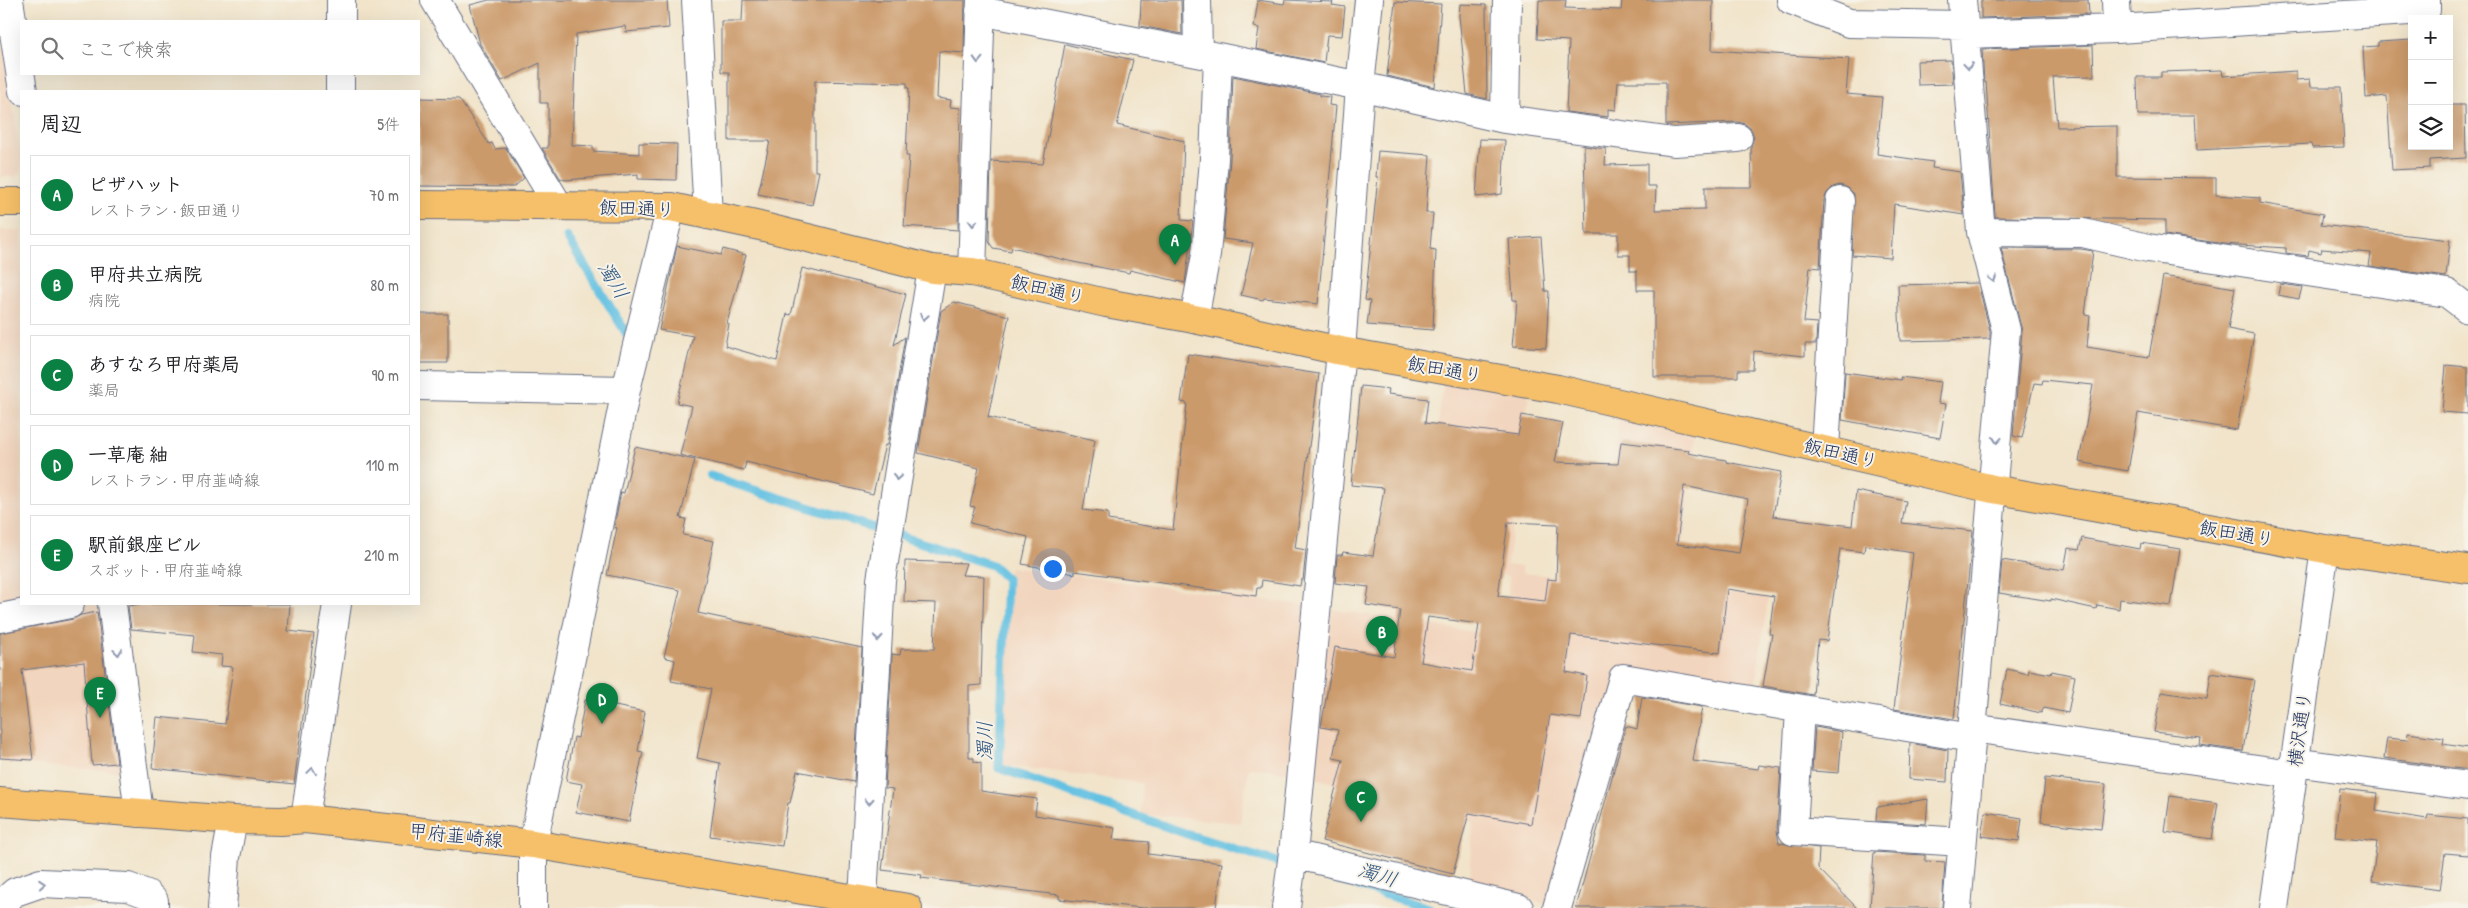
<!DOCTYPE html>
<html lang="ja">
<head>
<meta charset="utf-8">
<style>
	body { margin:0; font-family:"Patrick Hand","Klee One",sans-serif; background:#f6f6f6; color:#202124 }
	.controls { position:absolute; right:15px; top:15px; display:grid; overflow:hidden; border-radius:0px; box-shadow:0 5px 20px #0002 }
	.controls button { width:45px; height:45px; display:grid; place-items:center; padding:0; border:0; border-bottom:1px solid #e0e0e0; background:#fff; color:#202124; font:25px sans-serif }
	.you { position:absolute; left:1052px; top:568px; width:18px; height:18px; margin:-12px; border:4px solid #fff; border-radius:50%; background:#1a73e8; box-shadow:0 0 0 8px #1a73e833 }
	.badge { display:grid; place-items:center; width:32px; height:32px; border-radius:50%; background:#0b8043; color:#fff; font-size:16px; font-weight:700 }
	.pin { position:absolute; translate:-50% -41px; filter:drop-shadow(0 1px 2px #0008) }
	.pin::after { content:''; position:absolute; top:26px; width:18px; height:15px; background:inherit; clip-path:polygon(0 0,100% 0,50% 100%) }
	.list { margin:0; padding:0; list-style:none }
	h2 { display:flex; justify-content:space-between; align-items:center; height:65px; margin:0; padding:0 20px; font-size:21px }
	h2 small { font-size:16px; font-weight:400; color:#757577 }
	.list li { display:grid; grid-template-columns:32px 1fr auto; gap:15px; align-items:center; box-sizing:border-box; height:80px; margin:0 10px 10px; padding:0 10px; border:1px solid #e0e0e0; border-radius:0px }
	.list b { display:block; font-size:19px; white-space:nowrap }
	.list p { margin:0; font-size:16px; white-space:nowrap; color:#757577 }
	.list em { font-size:16px; font-style:normal; color:#757577 }
	.icon { flex:none; width:28px; height:28px; fill:none; stroke:currentColor; stroke-width:2; stroke-linecap:round; stroke-linejoin:round }
	.map { position:relative; flex:none; width:2468px; height:908px; overflow:hidden }
	.search { position:absolute; background:#fff; box-shadow:0 5px 20px #0002; left:20px; top:20px; width:400px; height:55px; display:flex; align-items:center; gap:12px; box-sizing:border-box; padding:0 18px; border-radius:0px; color:#757577; font-size:19px }
	.panel { position:absolute; background:#fff; box-shadow:0 5px 20px #0002; left:20px; top:90px; width:400px; height:515px; border-radius:0px }
	.map>svg:first-child { display:block }
	.built { fill:#f2d5be }
	.lines { fill:none; stroke-linecap:round; stroke-linejoin:round }
	.stream { stroke:#64c1e2; stroke-width:9 }
	.building { fill:#cb9a6a; fill-rule:evenodd }
	.minor-casing { stroke:#666e84; stroke-width:30 }
	.major-casing { stroke:#666e84; stroke-width:30 }
	.minor { stroke:#fff; stroke-width:28 }
	.major { stroke:#f6c06b; stroke-width:28 }
	.oneway { stroke:#8d97ae }
	.labels { text-anchor:middle; dominant-baseline:central; stroke-width:4; stroke-linejoin:round; paint-order:stroke }
	.street-label { font-size:19px; fill:#1b2f5e; stroke:#f7f3e8 }
	.water-label { font-size:20px; font-style:italic; fill:#2d547f; stroke:#f7f3e8 }
</style>
</head>
<body>
<div class="map">
<svg width="2468" height="908" viewBox="0 0 2468 908">
	<rect width="100%" height="100%" fill="#f7f3e8"/>
	<filter id="ink" filterUnits="userSpaceOnUse"><feTurbulence type="fractalNoise" baseFrequency=".02" numOctaves="2"/><feDisplacementMap in="SourceGraphic" scale="10" xChannelSelector="R" yChannelSelector="G"/><feConvolveMatrix kernelMatrix="1 2 1 2 8 2 1 2 1" color-interpolation-filters="sRGB"/></filter>
	<filter id="wash" filterUnits="userSpaceOnUse"><feTurbulence type="fractalNoise" baseFrequency=".0096" numOctaves="4" result="noise"/><feDisplacementMap in="SourceGraphic" scale="20" xChannelSelector="R" yChannelSelector="G"/><feGaussianBlur stdDeviation="1.12" result="paint"/><feColorMatrix in="noise" values="0 0 0 0 0 0 0 0 0 0 0 0 0 0 0 0 0 1.4 0 .05"/><feComposite in="paint" operator="in"/></filter>
	<g filter="url(#wash)">
		<rect width="100%" height="100%" fill="#f1e4ca"/>
		<path class="built" d="M0,28L21,156V171L15,177H0Z
			M0,230H21V604H99L126,772L0,762Z
			M1445,370L1530,384L1507,565L1522,567V573L1599,580L1621,403L1697,420L1677,585L1768,598L1753,701L1623,678L1557,907L1470,883L1473,822L1301,774L1249,767L1240,823L1141,814L1142,783L1004,765L1007,579L1010,567L1317,607L1506,637L1509,576L1420,562Z"/>
		<g class="lines">
			<path class="stream" d="M567,237L631,341
				M710,476L992,565L1007,579L999,768L1193,836L1287,865
				M1309,871L1429,908"/>
		</g>
		<g id="blocks">
			<path class="building" d="M489,0H667L669,28L626,32L625,26L576,34L572,145L593,146V151L639,154V143L677,144L676,180L638,179V174L565,180L560,178L542,148H548V103H540V63L502,81L480,44L470,5Z
				M743,0H965L964,53L939,51L937,98L951,100L950,107L960,108L958,230L904,226L909,156H906L909,88H907V83L815,81V171H819L812,205L758,194L770,141H729V72H721V21H742Z
				M1141,0H1181L1182,34L1140,26Z
				M1258,0L1284,4L1285,0L1333,2L1332,5L1345,7L1342,36L1327,35L1324,63L1256,49L1259,28L1254,27Z
				M1539,0H1566L1565,8L1621,10L1622,0H1713L1712,50L1849,59L1846,94L1882,97L1877,154L1933,162L1932,168L1960,172L1964,215L1894,204L1891,258L1852,255L1854,194L1848,188L1840,185L1833,187L1827,193L1824,200L1820,268L1810,267L1804,322L1817,323L1816,344H1805V356L1754,351L1753,370H1738V377H1654V290H1637V271H1630V255H1618V234H1586L1584,146L1606,149L1605,165L1647,164V186H1656L1655,210L1705,209V187H1752L1751,146L1754,137L1751,129L1745,124L1738,122L1666,125V82H1618L1616,110L1608,109V117L1566,112L1569,41L1537,39Z
				M1981,0H2088L2089,14L1981,18Z
				M1395,2L1441,4L1435,87L1387,76Z
				M1460,4L1486,5L1487,99L1467,94L1459,16Z
				M2412,40V146H2449V105H2465L2466,158L2430,160V168L2392,170L2387,96L2366,98L2363,47L2378,46V42Z
				M1065,44L1133,60L1117,125L1184,141L1181,220L1193,221L1185,283L1130,270L1129,273L1073,262L1012,247L1011,251L993,248L989,242L991,161L1043,164Z
				M2093,45L2094,76L2053,77L2057,127L2117,126V177L2216,178V195L2260,198V203L2323,214L2321,225L2450,240L2446,277L2369,266L2371,253L2322,249L2321,253L2309,250L2308,256L2286,253V248L2224,244L2165,235V220L1995,217L1986,82H1984L1982,49Z
				M1951,60L1953,84L1918,85L1917,61Z
				M2222,70L2223,76L2296,71V80L2310,79L2311,87H2341L2344,147L2312,148L2311,144L2197,150L2195,115H2138L2137,77H2161V72Z
				M1233,76L1320,94V96L1330,97L1329,105L1336,106L1318,304L1264,298L1263,300L1241,295L1253,243L1223,239L1230,160Z
				M419,98L459,99L489,144L492,143L495,149L506,148L524,178L514,187L419,186Z
				M1480,139L1505,140L1502,194L1476,197Z
				M1378,151L1430,155L1426,213H1433L1430,249L1436,250L1433,330L1367,325L1370,301L1365,300L1378,177H1376Z
				M1541,237L1545,291H1549L1546,348L1513,346L1517,300H1513L1509,239Z
				M677,246L721,255L723,249L746,255L727,323L729,324L725,346L777,361L787,314L791,315L802,268L906,294L894,345L905,337L887,445H885L873,494L746,462L744,470L680,455L692,406L677,403L693,336L659,330Z
				M2001,248L2081,249L2093,251L2085,315L2090,316L2087,347L2149,357L2163,276L2235,288L2228,329L2254,334L2237,430L2138,413L2128,471L2079,462L2093,385L2043,380L2042,384L2034,383L2022,438L2013,436L2022,331Z
				M1978,283L1990,331V339L1900,341L1898,285Z
				M2280,284L2302,287L2299,299L2278,295Z
				M954,302L1009,316L988,417L1095,440L1083,510L1108,513V520L1173,530L1187,403L1181,402L1188,354L1319,374L1295,548L1306,550L1303,580H1301L1300,586L1262,580L1261,588H1257L1256,596L1075,571V574L1022,564L1028,537L970,523L975,507L970,506L979,468L918,453L941,311Z
				M419,314H448V363H419Z
				M2446,365L2468,367V414L2442,412Z
				M1845,372L1901,380L1900,377L1941,382L1938,403L1946,404L1940,438L1842,420Z
				M1361,386L1389,389L1388,394L1428,399L1425,423L1518,435L1522,415L1563,423L1555,462L1618,464L1621,442L1689,450L1688,453L1726,460V462L1781,472L1773,516L1852,526L1856,491L1906,501L1902,523L1973,531L1954,719L1894,709L1913,553L1865,545L1864,552L1840,549L1827,641L1818,640L1813,695L1763,686L1772,634H1769L1774,596L1727,589L1720,653L1571,635L1566,672L1587,676L1581,719L1550,715L1531,824L1469,813L1453,874L1322,841L1343,760L1333,758L1338,730L1321,727L1335,647L1394,657L1400,610L1366,605L1369,587L1335,583L1337,555H1342L1343,552L1373,556L1384,488L1351,485ZM1684,486L1748,499L1739,553L1677,544ZM1508,522L1558,524L1556,580L1548,579L1545,601L1498,596ZM1428,617L1479,624L1472,671L1421,662Z
				M635,447L695,460L680,518L686,519L683,535L714,541L698,613L862,648L854,782L797,771L790,803H788L782,846L710,836L720,763L697,758L711,689L671,681L675,660L664,657L680,590L607,575L617,528L614,527L621,492L624,493Z
				M2082,538L2140,549L2141,543L2180,549L2171,606L2120,599L2119,609L2097,605L2096,609L2051,599V601L1999,593L2002,560L2064,570L2068,548L2079,550Z
				M905,561L966,563L962,575L984,576L981,685L969,686V758H974V762L981,763V791L1037,799L1035,815L1115,828L1113,839L1149,842L1148,854L1222,863L1216,908H1143L1113,905L1059,899V895L921,878L922,875L882,870L893,789L885,788L892,654L900,655L901,649H934L936,603L904,602Z
				M140,604H290L288,631L314,634L294,784L152,768L157,717L225,724L233,667L221,666L222,655L193,652L195,635L131,629L128,606Z
				M97,612L117,763L92,765L84,662L22,670L33,760L0,758V633L73,619L81,615Z
				M2007,669L2028,674L2029,670L2051,674L2052,671L2075,676L2068,713L2044,708L2041,713L2000,704Z
				M2211,673L2254,680L2243,751L2200,745L2201,738L2154,732L2161,692L2207,699Z
				M1642,697L1702,707L1693,761L1758,769L1759,765L1781,768L1777,830L1779,843L1819,848L1818,868L1857,908H1576L1626,726L1637,729Z
				M585,700L645,712L638,751L643,752L629,822L576,812L582,784L566,781L574,737L578,738Z
				M1815,727L1842,732L1839,773L1812,771Z
				M2408,733L2444,738L2443,744L2468,748V770L2384,758L2387,738L2407,740Z
				M1910,743L1948,750L1947,782L1909,779Z
				M2045,778L2106,784L2101,829L2041,822Z
				M2340,789L2378,793L2376,811L2427,819L2428,815L2468,819V855L2445,853L2440,890L2372,881L2377,842L2335,837Z
				M2170,796L2218,803L2212,839L2165,832Z
				M1928,799L1926,824L1876,821L1877,807Z
				M1985,812L2022,818L2019,841L1981,836Z
				M1874,852L1925,855V861L1945,862L1942,908H1870Z"/>
		</g>
	</g>
	<g filter="url(#ink)">
		<use href="#blocks" fill-opacity="0" stroke="#666e84" stroke-width="1"/>
		<g class="lines">
			<defs>
				<path id="minor" d="M9,0L23,91
					M435,0L558,205
					M696,0L708,215
					M1197,0L1198,53
					M1791,0L1849,23L1964,25
					M2116,0L2117,29
					M980,11L1218,57L1360,86L1505,119L1674,142L1738,138
					M341,21V0
					M1966,34L2117,29L2426,10V0
					M340,91V74
					M1505,119L1507,0
					M1981,232L2083,233L2148,248L2447,293L2468,309
					M972,272L981,0
					M1194,319L1206,255L1214,159L1218,57
					M419,386L626,390
					M1825,449L1840,201
					M112,604L139,813
					M0,618L70,604
					M1800,709L1793,831L1962,842
					M1972,728L2292,774
					M2294,762L2468,786
					M305,819L337,604
					M1293,854L1519,908
					M863,899L881,580L932,269
					M6,908V900L15,892L41,883L128,887L147,894L154,901V908
					M222,908L226,857L233,820
					M533,908V844L626,390L671,207
					M1286,908L1294,844L1341,351L1360,86L1369,0
					M1557,908L1623,678L1971,738
					M1957,908L2006,330L1981,232L1962,0
					M2274,908L2325,549"/>
				<path id="major" d="M0,202H21
					M419,205L671,207L760,226L932,269L972,272L1106,303L1194,319L1341,351L1558,389L1993,489L2325,549L2468,569
					M0,802L233,820L281,821L305,819L533,844L908,908"/>
			</defs>
			<use href="#minor" class="minor-casing"/>
			<use href="#major" class="major-casing"/>
			<use href="#minor" class="minor"/>
			<use href="#major" class="major"/>
		</g>
		<defs><path id="oneway-chevron" d="M-2-3.5L2.5 0L-2 3.5" fill="none" stroke-width="1.6" stroke-linecap="round" stroke-linejoin="round" transform="scale(1.25)"/></defs>
		<g class="oneway">
			<use href="#oneway-chevron" transform="translate(978 60) rotate(92)"/>
			<use href="#oneway-chevron" transform="translate(1968 66) rotate(85)"/>
			<use href="#oneway-chevron" transform="translate(973 223) rotate(92)"/>
			<use href="#oneway-chevron" transform="translate(1993 279) rotate(76)"/>
			<use href="#oneway-chevron" transform="translate(924 317) rotate(99)"/>
			<use href="#oneway-chevron" transform="translate(1997 440) rotate(95)"/>
			<use href="#oneway-chevron" transform="translate(897 477) rotate(99)"/>
			<use href="#oneway-chevron" transform="translate(878 638) rotate(93)"/>
			<use href="#oneway-chevron" transform="translate(118 652) rotate(83)"/>
			<use href="#oneway-chevron" transform="translate(312 771) rotate(-82)"/>
			<use href="#oneway-chevron" transform="translate(869 801) rotate(93)"/>
			<use href="#oneway-chevron" transform="translate(42 884) rotate(-5)"/>
		</g>
	</g>
	<g class="labels">
		<g class="street-label">
			<text transform="translate(637 208) rotate(2)">飯田通り</text>
			<text transform="translate(1048 289) rotate(13)">飯田通り</text>
			<text transform="translate(1445 369) rotate(10)">飯田通り</text>
			<text transform="translate(1841 453) rotate(13)">飯田通り</text>
			<text transform="translate(2237 533) rotate(10)">飯田通り</text>
			<text transform="translate(2299 729) rotate(-82)">横沢通り</text>
			<text transform="translate(456 835) rotate(6)">甲府韮崎線</text>
		</g>
		<g class="water-label">
			<text transform="translate(614 280) rotate(59)">濁川</text>
			<text transform="translate(984 741) rotate(-91)">濁川</text>
			<text transform="translate(1378 874) rotate(17)">濁川</text>
		</g>
	</g>
</svg>
<div class="controls">
<button>+</button>
<button>−</button>
<button><svg class="icon" aria-label="layers" viewBox="0 0 24 24"><path d="M12 4l9 5-9 5-9-5zM3 14l9 5 9-5"/></svg></button>
</div>
<div class="you"></div>
<div class="pin badge" style="left:1175px;top:265px">A</div>
<div class="pin badge" style="left:1382px;top:657px">B</div>
<div class="pin badge" style="left:1361px;top:822px">C</div>
<div class="pin badge" style="left:602px;top:724px">D</div>
<div class="pin badge" style="left:100px;top:718px">E</div>
<div class="search"><svg class="icon" aria-label="search" viewBox="0 0 24 24"><circle cx="10" cy="10" r="6"/><path d="M15 15l6 6"/></svg>ここで検索</div>
<section class="panel">
<h2>周辺<small>5件</small></h2>
<ul class="list">
<li><span class="badge">A</span><div><b>ピザハット</b><p>レストラン · 飯田通り</p></div><em>70 m</em></li>
<li><span class="badge">B</span><div><b>甲府共立病院</b><p>病院</p></div><em>80 m</em></li>
<li><span class="badge">C</span><div><b>あすなろ甲府薬局</b><p>薬局</p></div><em>90 m</em></li>
<li><span class="badge">D</span><div><b>一草庵 紬</b><p>レストラン · 甲府韮崎線</p></div><em>110 m</em></li>
<li><span class="badge">E</span><div><b>駅前銀座ビル</b><p>スポット · 甲府韮崎線</p></div><em>210 m</em></li>
</ul>
</section>
</div>
</body>
</html>
